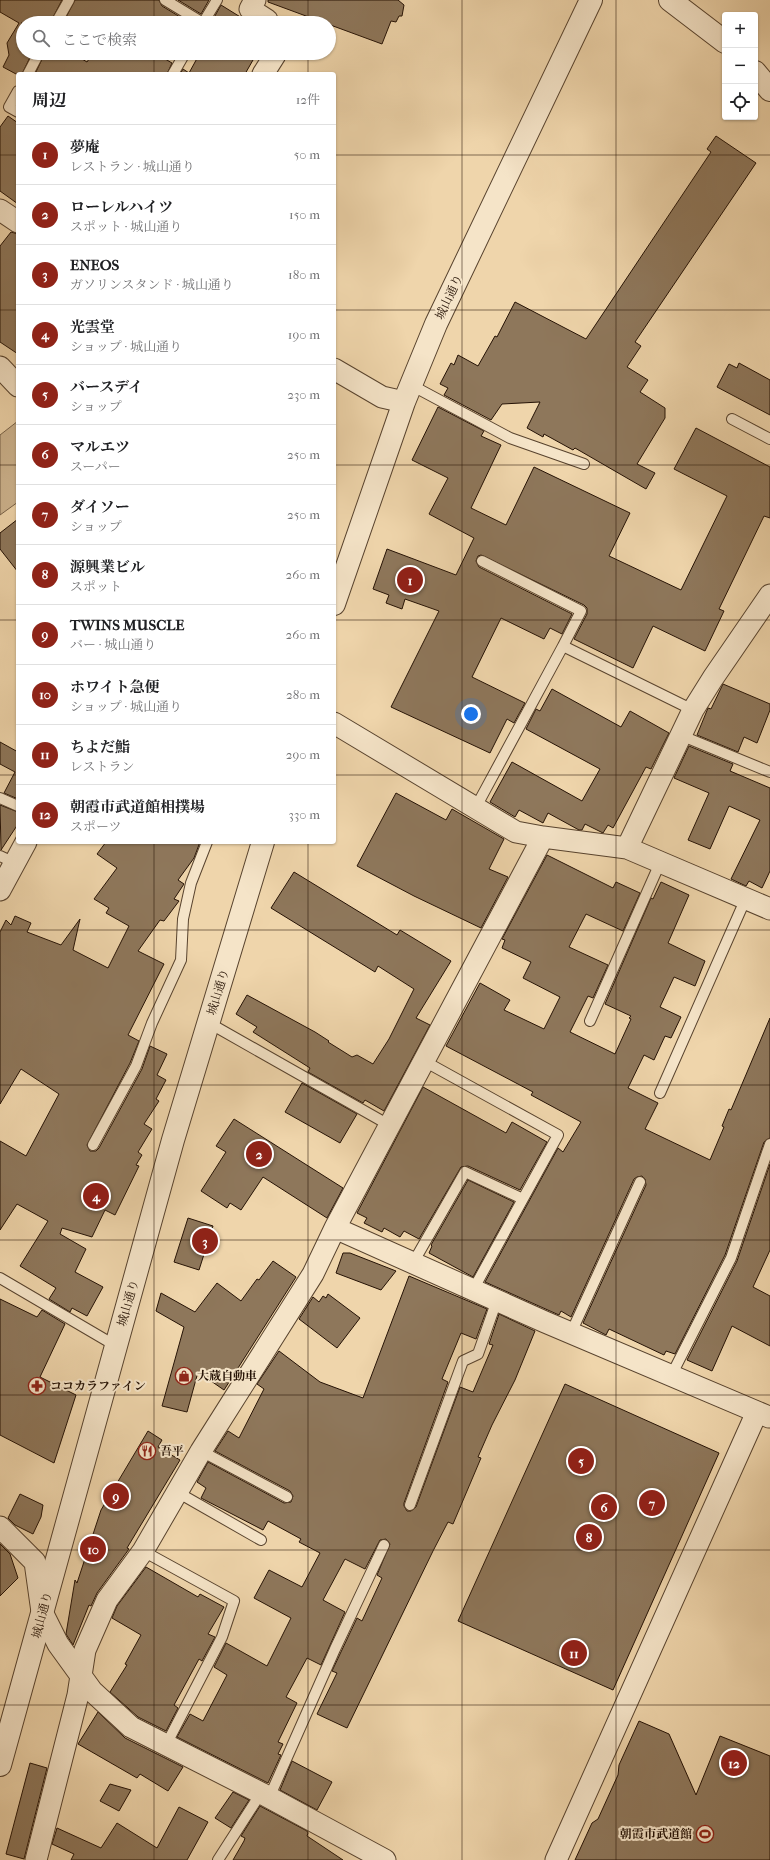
<!DOCTYPE html>
<html lang="ja">
<head>
<meta charset="utf-8">
<style>
	body { margin:0; font-family:"IM FELL French Canon","Noto Serif JP",serif; background:#f6f6f6; color:#202124 }
	.controls { position:absolute; right:12px; top:12px; display:grid; overflow:hidden; border-radius:4px; box-shadow:0 1px 3px #0004 }
	.controls button { width:36px; height:36px; display:grid; place-items:center; padding:0; border:0; border-bottom:1px solid #e0e0e0; background:#fff; color:#202124; font:20px sans-serif }
	.you { position:absolute; left:471px; top:714px; width:14px; height:14px; margin:-10px; border:3px solid #fff; border-radius:50%; background:#1a73e8; box-shadow:0 0 0 6px #1a73e833 }
	.badge { display:grid; place-items:center; width:26px; height:26px; border-radius:50%; background:#8f2418; color:#fff; font-size:13px; font-weight:700 }
	.pin { position:absolute; translate:-50% -50%; border:2px solid #fff; box-shadow:0 1px 4px #0006 }
	.list { margin:0; padding:0; list-style:none }
	h2 { display:flex; justify-content:space-between; align-items:center; height:52px; margin:0; padding:0 16px; font-size:17px }
	h2 small { font-size:13px; font-weight:400; color:#757577 }
	.list li { display:grid; grid-template-columns:26px 1fr auto; gap:12px; align-items:center; box-sizing:border-box; height:60px; padding:0 16px; border-top:1px solid #e0e0e0 }
	.list b { display:block; font-size:15px; white-space:nowrap }
	.list p { margin:0; font-size:13px; white-space:nowrap; color:#757577 }
	.list em { font-size:13px; font-style:normal; color:#757577 }
	.icon { flex:none; width:22px; height:22px; fill:none; stroke:currentColor; stroke-width:2; stroke-linecap:round; stroke-linejoin:round }
	.map { position:relative; flex:none; width:770px; height:1860px; overflow:hidden }
	.search { position:absolute; background:#fff; box-shadow:0 1px 3px #0004; left:16px; top:16px; width:320px; height:44px; display:flex; align-items:center; gap:10px; box-sizing:border-box; padding:0 14px; border-radius:22px; color:#757577; font-size:15px }
	.panel { position:absolute; background:#fff; box-shadow:0 1px 3px #0004; left:16px; top:72px; width:320px; height:772px; border-radius:4px }
	.map>svg:first-child { display:block }
	.green { fill:#cdb48f; stroke:#79634a }
	.building { fill:#8e775b; stroke:#251205 }
	.lines { fill:none; stroke-linecap:round; stroke-linejoin:round }
	.service-casing { stroke:#58432e; stroke-width:12 }
	.minor-casing { stroke:#58432e; stroke-width:23 }
	.tertiary-casing { stroke:#58432e; stroke-width:24 }
	.service { stroke:#f5e4c8; stroke-width:10 }
	.minor { stroke:#f5e4c8; stroke-width:21 }
	.tertiary { stroke:#f5e4c8; stroke-width:22 }
	.grid { fill:none; stroke:#251205; stroke-width:1; stroke-opacity:0.55 }
	.labels { text-anchor:middle; dominant-baseline:central; stroke-width:4; stroke-linejoin:round; paint-order:stroke }
	.street-label { font-size:12px; fill:#251205; stroke:#f5e4c8 }
	.poi-label { font-size:12px; font-weight:bold; fill:#251205; stroke:#f5e4c8; text-anchor:start }
</style>
</head>
<body>
<div class="map">
<svg width="770" height="1860" viewBox="0 0 770 1860">
	<rect width="100%" height="100%" fill="#efd5ab"/>
	<filter id="stains"><feTurbulence type="fractalNoise" baseFrequency=".005" numOctaves="4"/><feColorMatrix values="0 0 0 0 .2 0 0 0 0 .09 0 0 0 0 .02 0 0 0 .5 -.17"/></filter>
	<radialGradient id="worn" r=".72"><stop offset=".6" stop-color="#630" stop-opacity="0"/><stop offset="1" stop-color="#630" stop-opacity=".3"/></radialGradient>
	<path class="green" d="M18,421V502L0,515V435Z"/>
	<path class="building" d="M0,0H62L50,23H21L23,24V53H32L22,74H16L3,67L9,55L7,43L19,23L0,12Z
		M75,0H159L162,6L190,23H63Z
		M178,0H209L201,14Z
		M268,0H398L404,5L402,16H399L396,22L391,21L382,44L268,2Z
		M221,5L242,18L250,23H211Z
		M45,53H72L87,62L93,53H155L172,63L167,74H35Z
		M200,53H241L253,60L245,74H180L183,69L189,73Z
		M8,116L18,123V204L0,191V127Z
		M716,136L756,163L635,342L641,346L627,367L648,380L640,392L665,408V418L637,464L655,473L646,489L575,448L573,450L544,434L543,437L527,428L540,402L502,404L491,420L444,395L448,388L440,384L451,363L454,365L458,355L478,366L495,336L497,337L515,302L586,339L711,152L707,149Z
		M11,232L18,234V354L0,342V246Z
		M739,363L770,380V415L717,387L729,364L737,368Z
		M438,407L484,431L481,436L501,445L471,508L506,525L534,467L630,513L609,556L681,590L727,496L674,469L696,428L770,467V518L764,516L719,609L724,611L705,651L653,626L633,668L574,639L587,614V608L584,605L481,555L478,556L476,561L479,567L572,614L562,634L550,628L544,639L501,618L472,677L525,703L514,723L507,719L490,753L391,707L439,611L405,599L402,609L386,603L389,595L373,589L387,549L456,575L474,538L429,514L448,478L412,460Z
		M18,519V572L0,549V533Z
		M723,684L770,704V710L757,743L744,737L738,752L697,735L708,708L711,709Z
		M552,689L621,727L630,711L669,733L651,769L646,767L613,828L608,825L603,833L585,824L582,830H579L548,813L543,823L519,810L515,817L490,802L512,762L582,801L600,769L526,729L536,709L540,711Z
		M0,742L18,752V799L4,793L15,772L0,764Z
		M689,746L733,764L730,771L770,788V871L762,888L749,881L746,886L731,879L760,820L729,806L710,849L688,840L709,793L674,778Z
		M396,793L446,820L452,809L504,839L489,869L508,877L481,928L414,896L357,866Z
		M0,805L18,812V824L1,850Z
		M106,842H200L194,858L178,880L184,884L174,899L179,901L164,921L160,920L138,951L164,964L128,1035L139,1041L130,1063L87,1145L90,1151H96L99,1148L142,1069L150,1046L167,1054L157,1075L166,1080L156,1099L159,1101L144,1124L152,1129L138,1152L142,1155L136,1165L139,1166L115,1215L105,1210L92,1237L62,1228L60,1234L86,1249L75,1272L103,1287L87,1316L72,1308L70,1312L49,1299L56,1288L20,1266L48,1221L17,1204L0,1230V1141L26,1156L59,1094L21,1069L0,1104V932L6,920L11,925L15,916L31,923L27,932L61,945L80,919L73,950L108,968L129,926L106,913L109,908L94,899L117,868L97,854Z
		M547,855L613,888L616,882L640,893L623,931L586,914L569,947L608,965L593,998L588,996L570,1032L615,1054L631,1019L629,1018L631,1016L605,1004L651,898L653,899L661,882L689,895L668,943L705,961L695,986L674,977L660,1007L681,1017L671,1038L665,1036L654,1060L644,1055L628,1088L658,1103L645,1129L710,1160L724,1127L722,1126L729,1109L731,1110L770,1018V1138L764,1142L725,1255L675,1354L666,1351L664,1355L609,1329L606,1335L583,1323L646,1185L645,1179L642,1176L637,1177L634,1179L571,1317L561,1311L559,1315L485,1282L558,1148L563,1152L581,1122L531,1095L533,1092L446,1046L480,983L510,1000L504,1010L544,1029L560,997L523,978L531,962L502,948L505,940L502,939Z
		M294,872L397,935L400,930L451,961L416,1018L430,1025L384,1111L365,1100L363,1103L308,1072L310,1068L253,1032L257,1027L236,1014L247,995L315,1032L329,1041L328,1042L352,1057L357,1055L373,1064L389,1039L414,989L378,966L375,972L271,908Z
		M302,1083L357,1114L340,1143L285,1112Z
		M423,1087L506,1133L512,1122L547,1142L520,1190L468,1166L461,1167L419,1239L404,1231L400,1237L384,1228L382,1232L364,1223L367,1218L357,1213Z
		M234,1119L343,1188L327,1218L263,1177L241,1210L230,1203L227,1208L201,1191L226,1152L216,1146Z
		M770,1164V1250L753,1287L770,1296V1346L732,1326L712,1371L687,1360L737,1261Z
		M468,1180L514,1202L473,1277L429,1253L432,1246L431,1245Z
		M188,1218L213,1226L199,1270L174,1262Z
		M343,1253H350L396,1271L381,1290L336,1273Z
		M273,1261L296,1277L224,1390L198,1372L187,1412L162,1406L184,1327L156,1311L161,1293L195,1312L217,1283L241,1301L257,1279L259,1280Z
		M409,1276L487,1309L476,1339L461,1333L442,1379L448,1382L404,1503V1506L407,1511H411L416,1507L460,1387L473,1392L493,1345L489,1344L499,1314L535,1331L515,1380L492,1425L478,1457L481,1458L453,1524L448,1522L433,1551L347,1728L317,1714L337,1673L332,1671L357,1618L362,1621L382,1578L377,1575L390,1544L386,1539L380,1540L365,1569L345,1559L323,1600L345,1612L321,1665L307,1658L286,1697L297,1703L278,1742L283,1744L278,1754L281,1755L268,1783L177,1737L190,1714L203,1721L227,1675L214,1667L226,1643L267,1666L291,1618L254,1598L269,1570L302,1587L320,1553L299,1542L301,1539L268,1521L263,1530L201,1498L206,1488L197,1482L208,1462L284,1503L291,1502L293,1496L290,1491L215,1451L228,1431L239,1438L264,1389L257,1384L279,1351L320,1382L363,1398Z
		M328,1294L360,1318L337,1348L299,1319L313,1297L319,1302L323,1296L326,1298Z
		M0,1299L37,1317L42,1310L65,1324L40,1377L76,1395L54,1463L0,1435Z
		M565,1384L719,1453L613,1690L458,1621Z
		M148,1431L162,1440L158,1447L180,1460L127,1548L129,1549L97,1593L91,1606L89,1605L73,1645L66,1634L75,1580L77,1583L101,1510Z
		M20,1494L43,1505L41,1517L33,1534L15,1525L8,1518Z
		M0,1544L10,1554L18,1578L0,1596Z
		M146,1567L198,1597L200,1594L224,1607L208,1634L215,1637L202,1661L199,1659L174,1705L178,1708L166,1731L138,1717L110,1692L127,1665L125,1664L141,1635L112,1618L117,1606Z
		M98,1712L125,1738L183,1767L168,1791L140,1774L137,1778L78,1744Z
		M639,1721L669,1734L696,1795L720,1736L770,1756V1860H575L592,1823L598,1819L618,1775L619,1765Z
		M292,1761L332,1782L317,1810L280,1790Z
		M30,1763L47,1768L24,1859L6,1854Z
		M110,1784L131,1790L119,1811L100,1801Z
		M233,1792L249,1800L231,1828L215,1818Z
		M260,1806L307,1831L308,1833L307,1836L343,1860H233L244,1841L245,1838L241,1836Z
		M179,1807L208,1822L187,1860H71L74,1854L52,1844L57,1828L101,1848L117,1823L157,1848Z"/>
	<g class="lines">
		<defs>
			<path id="service" d="M165,0L203,23
				M56,23L69,0
				M203,23L217,0
				M28,74L39,53
				M173,74L185,53
				M18,91L9,107L18,112
				M411,385L510,438L584,464
				M732,419L770,439
				M482,561L581,611L563,646
				M680,735L770,772
				M0,798L18,806
				M476,807L563,646L693,710
				M0,856L15,863
				M590,1021L660,863
				M209,1023L389,1125
				M424,1061L558,1135L473,1290
				M660,1093L746,898
				M93,1145L136,1066L152,1023L181,960L183,919L191,883L207,842
				M413,1263L465,1172L523,1199
				M0,1278L116,1346
				M571,1333L640,1182
				M671,1376L731,1258L770,1144
				M201,1451L287,1497
				M177,1492L261,1540
				M410,1505L463,1361L478,1354L497,1300
				M143,1551L234,1601L222,1637L166,1745
				M269,1798L335,1649L384,1545
				M218,1860L261,1793"/>
			<path id="minor" d="M255,0L250,9L267,20L268,23
				M263,74L275,55L274,53
				M0,210L18,222
				M0,367L18,386
				M334,369L382,397L404,402
				M334,723L516,832L543,837L627,848L770,909
				M627,848L693,710L713,678L770,595
				M0,890L26,842
				M335,1228L545,1322L769,1417
				M0,1527L35,1562L42,1612L58,1644L92,1691L131,1727L261,1793L385,1860
				M36,1860L78,1695L85,1650L107,1600L143,1551L201,1451L313,1274L335,1228L543,837
				M556,1860L757,1412"/>
			<path id="tertiary" d="M670,0L725,42
				M755,72L770,90
				M334,604L404,402L436,324L591,0
				M0,1765L173,1140L263,842"/>
		</defs>
		<use href="#service" class="service-casing"/>
		<use href="#minor" class="minor-casing"/>
		<use href="#tertiary" class="tertiary-casing"/>
		<use href="#service" class="service"/>
		<use href="#minor" class="minor"/>
		<use href="#tertiary" class="tertiary"/>
	</g>
	<path class="grid" d="M154,0V23M308,0V23M462,0V1860M616,0V1860M154,53V74M308,53V74M0,155H18M334,155H770M0,310H18M334,310H770M0,465H18M334,465H770M0,620H18M334,620H770M0,775H18M334,775H770M154,842V1860M308,842V1860M0,930H770M0,1085H770M0,1240H770M0,1395H770M0,1550H770M0,1705H770"/>
	<defs>
		<symbol id="shop-ring" viewBox="-11 -11 22 22"><circle r="9.5" fill="#f5e4c8" stroke="#8f2418" stroke-width="1.5"/><path d="M-5-2.5h2.3a2.7 3.5 0 0 1 5.4 0H5L5.5 6h-11ZM-1.5-2.5h3a1.5 2.3 0 0 0-3 0Z" fill="#8f2418"/></symbol>
		<symbol id="pharmacy-ring" viewBox="-11 -11 22 22"><circle r="9.5" fill="#f5e4c8" stroke="#8f2418" stroke-width="1.5"/><path d="M-2-6h4v4h4v4h-4v4h-4v-4h-4v-4h4Z" fill="#8f2418"/></symbol>
		<symbol id="restaurant-ring" viewBox="-11 -11 22 22"><circle r="9.5" fill="#f5e4c8" stroke="#8f2418" stroke-width="1.5"/><path d="M-5-6h1v4h1v-4h1v4h1v-4h1v5L-1.5 .5V6h-2V.5L-5-1ZM5-6V6H3V1.5H1.5Q1.5-4 5-6Z" fill="#8f2418"/></symbol>
		<symbol id="stadium-ring" viewBox="-11 -11 22 22"><circle r="9.5" fill="#f5e4c8" stroke="#8f2418" stroke-width="1.5"/><path d="M0-5a6.5 5 0 1 0 0 10a6.5 5 0 1 0 0-10ZM-3.5-1.8h7v3.6h-7Z" fill="#8f2418"/></symbol>
	</defs>
	<g fill-rule="evenodd">
		<use href="#shop-ring" x="174" y="1366" width="20" height="20"/>
		<use href="#pharmacy-ring" x="27" y="1376" width="20" height="20"/>
		<use href="#restaurant-ring" x="137" y="1441" width="20" height="20"/>
		<use href="#stadium-ring" x="695" y="1824" width="20" height="20"/>
	</g>
	<g class="labels">
		<g class="street-label">
			<text transform="translate(449 297) rotate(-65)">城山通り</text>
			<text transform="translate(218 992) rotate(-73)">城山通り</text>
			<text transform="translate(128 1303) rotate(-74)">城山通り</text>
			<text transform="translate(42 1615) rotate(-75)">城山通り</text>
		</g>
		<g class="poi-label">
			<text x="197" y="1376">大蔵自動車</text>
			<text x="50" y="1386">ココカラファイン</text>
			<text x="160" y="1451">吾平</text>
			<text x="692" y="1834" text-anchor="end">朝霞市武道館</text>
		</g>
	</g>
	<rect width="100%" height="100%" filter="url(#stains)"/>
	<rect width="100%" height="100%" fill="url(#worn)"/>
</svg>
<div class="controls">
<button>+</button>
<button>−</button>
<button><svg class="icon" aria-label="locate" viewBox="0 0 24 24"><circle cx="12" cy="12" r="6"/><path d="M12 2v4M12 18v4M2 12h4M18 12h4"/></svg></button>
</div>
<div class="you"></div>
<div class="pin badge" style="left:410px;top:580px">1</div>
<div class="pin badge" style="left:259px;top:1154px">2</div>
<div class="pin badge" style="left:205px;top:1241px">3</div>
<div class="pin badge" style="left:96px;top:1196px">4</div>
<div class="pin badge" style="left:581px;top:1461px">5</div>
<div class="pin badge" style="left:604px;top:1507px">6</div>
<div class="pin badge" style="left:652px;top:1503px">7</div>
<div class="pin badge" style="left:589px;top:1537px">8</div>
<div class="pin badge" style="left:116px;top:1496px">9</div>
<div class="pin badge" style="left:93px;top:1549px">10</div>
<div class="pin badge" style="left:574px;top:1653px">11</div>
<div class="pin badge" style="left:734px;top:1763px">12</div>
<div class="search"><svg class="icon" aria-label="search" viewBox="0 0 24 24"><circle cx="10" cy="10" r="6"/><path d="M15 15l6 6"/></svg>ここで検索</div>
<section class="panel">
<h2>周辺<small>12件</small></h2>
<ul class="list">
<li><span class="badge">1</span><div><b>夢庵</b><p>レストラン · 城山通り</p></div><em>50 m</em></li>
<li><span class="badge">2</span><div><b>ローレルハイツ</b><p>スポット · 城山通り</p></div><em>150 m</em></li>
<li><span class="badge">3</span><div><b>ENEOS</b><p>ガソリンスタンド · 城山通り</p></div><em>180 m</em></li>
<li><span class="badge">4</span><div><b>光雲堂</b><p>ショップ · 城山通り</p></div><em>190 m</em></li>
<li><span class="badge">5</span><div><b>バースデイ</b><p>ショップ</p></div><em>230 m</em></li>
<li><span class="badge">6</span><div><b>マルエツ</b><p>スーパー</p></div><em>250 m</em></li>
<li><span class="badge">7</span><div><b>ダイソー</b><p>ショップ</p></div><em>250 m</em></li>
<li><span class="badge">8</span><div><b>源興業ビル</b><p>スポット</p></div><em>260 m</em></li>
<li><span class="badge">9</span><div><b>TWINS MUSCLE</b><p>バー · 城山通り</p></div><em>260 m</em></li>
<li><span class="badge">10</span><div><b>ホワイト急便</b><p>ショップ · 城山通り</p></div><em>280 m</em></li>
<li><span class="badge">11</span><div><b>ちよだ鮨</b><p>レストラン</p></div><em>290 m</em></li>
<li><span class="badge">12</span><div><b>朝霞市武道館相撲場</b><p>スポーツ</p></div><em>330 m</em></li>
</ul>
</section>
</div>
</body>
</html>
